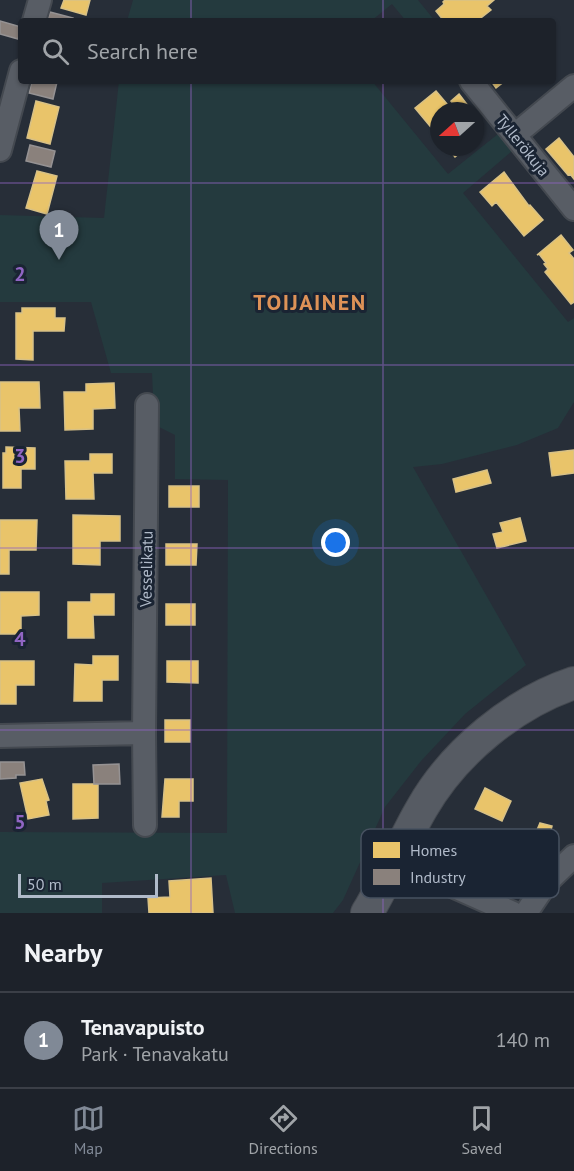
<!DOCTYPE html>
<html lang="en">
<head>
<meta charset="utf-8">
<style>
	body { margin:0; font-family:"PT Sans",sans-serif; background:#252a32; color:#f1f3f6 }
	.compass { position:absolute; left:430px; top:102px; width:54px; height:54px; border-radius:50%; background:#1d222a; box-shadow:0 2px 4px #0004; rotate:249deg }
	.scale { position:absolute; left:18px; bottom:15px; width:140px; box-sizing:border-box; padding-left:6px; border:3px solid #b0bac9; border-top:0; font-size:16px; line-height:21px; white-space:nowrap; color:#b0bac9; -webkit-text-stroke:4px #1a2433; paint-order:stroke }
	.you { position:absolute; left:336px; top:543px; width:21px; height:21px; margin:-15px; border:4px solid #fff; border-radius:50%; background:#1a73e8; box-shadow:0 0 0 9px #1a73e833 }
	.badge { display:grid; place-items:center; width:39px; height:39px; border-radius:50%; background:#808996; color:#fff; font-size:20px; font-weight:700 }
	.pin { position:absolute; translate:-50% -50px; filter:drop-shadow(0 2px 3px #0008) }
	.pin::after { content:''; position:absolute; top:32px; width:21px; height:18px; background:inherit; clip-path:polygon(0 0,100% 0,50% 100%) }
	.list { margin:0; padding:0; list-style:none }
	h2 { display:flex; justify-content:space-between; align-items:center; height:78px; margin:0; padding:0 24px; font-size:26px }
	h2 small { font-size:20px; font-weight:400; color:#a0a4a8 }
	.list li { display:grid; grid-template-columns:39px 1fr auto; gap:18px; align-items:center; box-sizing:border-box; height:96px; padding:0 24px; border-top:2px solid #3b3f47 }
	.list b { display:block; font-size:22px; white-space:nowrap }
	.list p { margin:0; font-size:20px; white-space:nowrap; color:#a0a4a8 }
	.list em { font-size:20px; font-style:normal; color:#a0a4a8 }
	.icon { flex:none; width:33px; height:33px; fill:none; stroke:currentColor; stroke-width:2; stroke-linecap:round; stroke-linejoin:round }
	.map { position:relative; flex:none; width:574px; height:913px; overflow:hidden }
	.search { position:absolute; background:#1d222a; box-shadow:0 2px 4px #0004; left:18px; right:18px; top:18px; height:66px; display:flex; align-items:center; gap:15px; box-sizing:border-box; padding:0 21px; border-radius:6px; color:#a0a4a8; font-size:22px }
	.sheet { height:174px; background:#1d222a }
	nav { display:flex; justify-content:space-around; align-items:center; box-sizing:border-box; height:84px; border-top:2px solid #3b3f47; background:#1d222a; font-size:16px; color:#a0a4a8 }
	nav a { display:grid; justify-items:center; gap:3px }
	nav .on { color:#808996 }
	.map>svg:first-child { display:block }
	.green { fill:#243a3e }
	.homes { fill:#e9c46a; stroke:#d8c186; stroke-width:1.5 }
	.industry { fill:#8a817c; stroke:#959293; stroke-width:1.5 }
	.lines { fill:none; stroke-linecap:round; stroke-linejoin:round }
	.street-casing { stroke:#444950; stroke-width:26 }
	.secondary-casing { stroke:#444950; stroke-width:34 }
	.street { stroke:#585d65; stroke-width:22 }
	.secondary { stroke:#565b63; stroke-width:32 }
	.grid { fill:none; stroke:#9065c3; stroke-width:1.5; stroke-opacity:0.55 }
	.labels { text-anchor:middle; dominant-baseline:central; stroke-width:6; stroke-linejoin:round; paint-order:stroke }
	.street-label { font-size:16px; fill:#b0bac9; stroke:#1a2433 }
	.district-label { font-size:22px; font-weight:bold; letter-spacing:1.5px; fill:#de9257; stroke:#1a2433 }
	.key { fill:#1a2433; stroke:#475160; stroke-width:1.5 }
	.key-label { font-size:16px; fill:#b0bac9 }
	.grid-label { font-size:20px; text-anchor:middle; font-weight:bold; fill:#9065c3; stroke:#1a2433; stroke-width:6; stroke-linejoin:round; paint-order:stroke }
</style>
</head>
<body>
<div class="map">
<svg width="574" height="913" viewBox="0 0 574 913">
	<rect width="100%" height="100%" fill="#272e38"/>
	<path class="green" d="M133,0H418L435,21H406L392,4L371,21H127Z
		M119,81H372L448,174L498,134L512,151L463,193L568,322L574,318V402L558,428L517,445L442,464L413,467L526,665L465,714L421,761L385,807L343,900L333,913H235L226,875L102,883V913H0V832L227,833L228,480L175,479V435L157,426L154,417L152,373H111L91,302H0V215L104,218Z"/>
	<path class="homes" d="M64,0H90L86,15L61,8Z
		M445,0H494L487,6L491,10L477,21H444L436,11L444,4L443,2Z
		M491,81H505L496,88Z
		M436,91L453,111H439V137L415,108Z
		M459,94L472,111H459L451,101Z
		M36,101L59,107L50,144L27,138Z
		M559,138L574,157V179L570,174L568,175L546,149Z
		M447,147H467L455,157Z
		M37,171L57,176L47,214L26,208Z
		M504,172L529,206L530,205L543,220L524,236L496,202L492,206L480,192Z
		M561,235L573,250L569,253L574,259V302L571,304L545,272L548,269L544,264L546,263L539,254L537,255Z
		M22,308H55V318H65L64,331H33V360L16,359V313H22Z
		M0,382H39L40,408H19L20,431H0Z
		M114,383L115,408L93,409V429L65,430L64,392H86V384Z
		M6,447L35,448V469H21V488H3V453H6Z
		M574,450V473L552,476L549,453Z
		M90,454H112V473H93L94,499H66L65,461H90Z
		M487,470L491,483L456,492L453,479Z
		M169,486H199V507H169Z
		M73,515L120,516V541H100V565L73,564Z
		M520,518L526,541L497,548L493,534L503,532L500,523Z
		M0,520H37L36,550H9V574H0Z
		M166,544H197L196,565H166Z
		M0,592H39V615L21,616V634H0Z
		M91,594H114V615H93L94,638H68V602H91Z
		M166,604H195V625H166Z
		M93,656H118V680H102V701H74L75,664L93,665Z
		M0,661H34V685H16V704H0Z
		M167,661H198V683L167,682Z
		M165,720H190V742H165Z
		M42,779L49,800L46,801L49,815L28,819L20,783Z
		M165,779H193V801H179V817H162Z
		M73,784H98V818L73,819Z
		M485,788L511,801L502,821L475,809Z
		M540,823L552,826L550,834L537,830Z
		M211,878L213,913H149L148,898L170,897L169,881Z"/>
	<path class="industry" d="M50,12L73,18L72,21H47Z
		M0,21L21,27L18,39L0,34Z
		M32,81L57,82L53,99L29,93Z
		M30,145L55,151L51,167L26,161Z
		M0,762H24L25,775H16V778L0,779Z
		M119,764L120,784H94L93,765Z"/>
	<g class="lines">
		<defs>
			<path id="street" d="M34,21L40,0
				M471,81L574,209
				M516,134L574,86
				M0,150L21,71
				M144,733L145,825
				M0,736L144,733L147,405
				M394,860L513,913
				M526,913L547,882L574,856"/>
			<path id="secondary" d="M367,913C388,879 402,842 422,808C454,752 514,703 574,683"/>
		</defs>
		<use href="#street" class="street-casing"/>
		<use href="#secondary" class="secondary-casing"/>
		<use href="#street" class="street"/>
		<use href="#secondary" class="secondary"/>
	</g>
	<path class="grid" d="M191,0V21M383,0V21M191,81V913M383,81V913M0,183H574M0,365H574M0,548H574M0,730H574"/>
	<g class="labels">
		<g class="street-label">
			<text transform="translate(523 145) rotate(51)">Tyllerökuja</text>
			<text transform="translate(146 569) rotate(-89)">Vesselikatu</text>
		</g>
		<g class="district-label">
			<text x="310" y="302">TOIJAINEN</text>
		</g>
	</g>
	<rect x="361" y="829" width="198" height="69" rx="9" class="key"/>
	<rect x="373" y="842" width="27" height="16" fill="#e9c46a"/>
	<rect x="373" y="869" width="27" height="16" fill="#8a817c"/>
	<g class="key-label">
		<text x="410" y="856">Homes</text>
		<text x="410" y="883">Industry</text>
	</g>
	<g class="grid-label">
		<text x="20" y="281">2</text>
		<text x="20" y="463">3</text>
		<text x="20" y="646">4</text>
		<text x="20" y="829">5</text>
	</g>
</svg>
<svg class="compass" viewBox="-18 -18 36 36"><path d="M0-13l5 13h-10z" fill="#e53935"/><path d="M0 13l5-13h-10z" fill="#a0a4a8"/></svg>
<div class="scale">50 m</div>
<div class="you"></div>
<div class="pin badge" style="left:59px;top:260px">1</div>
<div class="search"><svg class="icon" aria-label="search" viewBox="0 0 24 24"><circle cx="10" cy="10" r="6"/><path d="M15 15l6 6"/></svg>Search here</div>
</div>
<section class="sheet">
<h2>Nearby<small></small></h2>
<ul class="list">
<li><span class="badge">1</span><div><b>Tenavapuisto</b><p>Park · Tenavakatu</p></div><em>140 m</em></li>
</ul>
</section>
<nav>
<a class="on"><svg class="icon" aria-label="map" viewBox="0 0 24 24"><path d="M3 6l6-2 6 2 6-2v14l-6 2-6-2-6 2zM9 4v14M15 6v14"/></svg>Map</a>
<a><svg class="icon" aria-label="directions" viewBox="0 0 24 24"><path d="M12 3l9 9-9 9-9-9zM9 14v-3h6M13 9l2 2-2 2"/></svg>Directions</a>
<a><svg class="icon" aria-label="saved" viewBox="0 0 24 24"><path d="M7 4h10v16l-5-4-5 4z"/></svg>Saved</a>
</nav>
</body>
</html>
